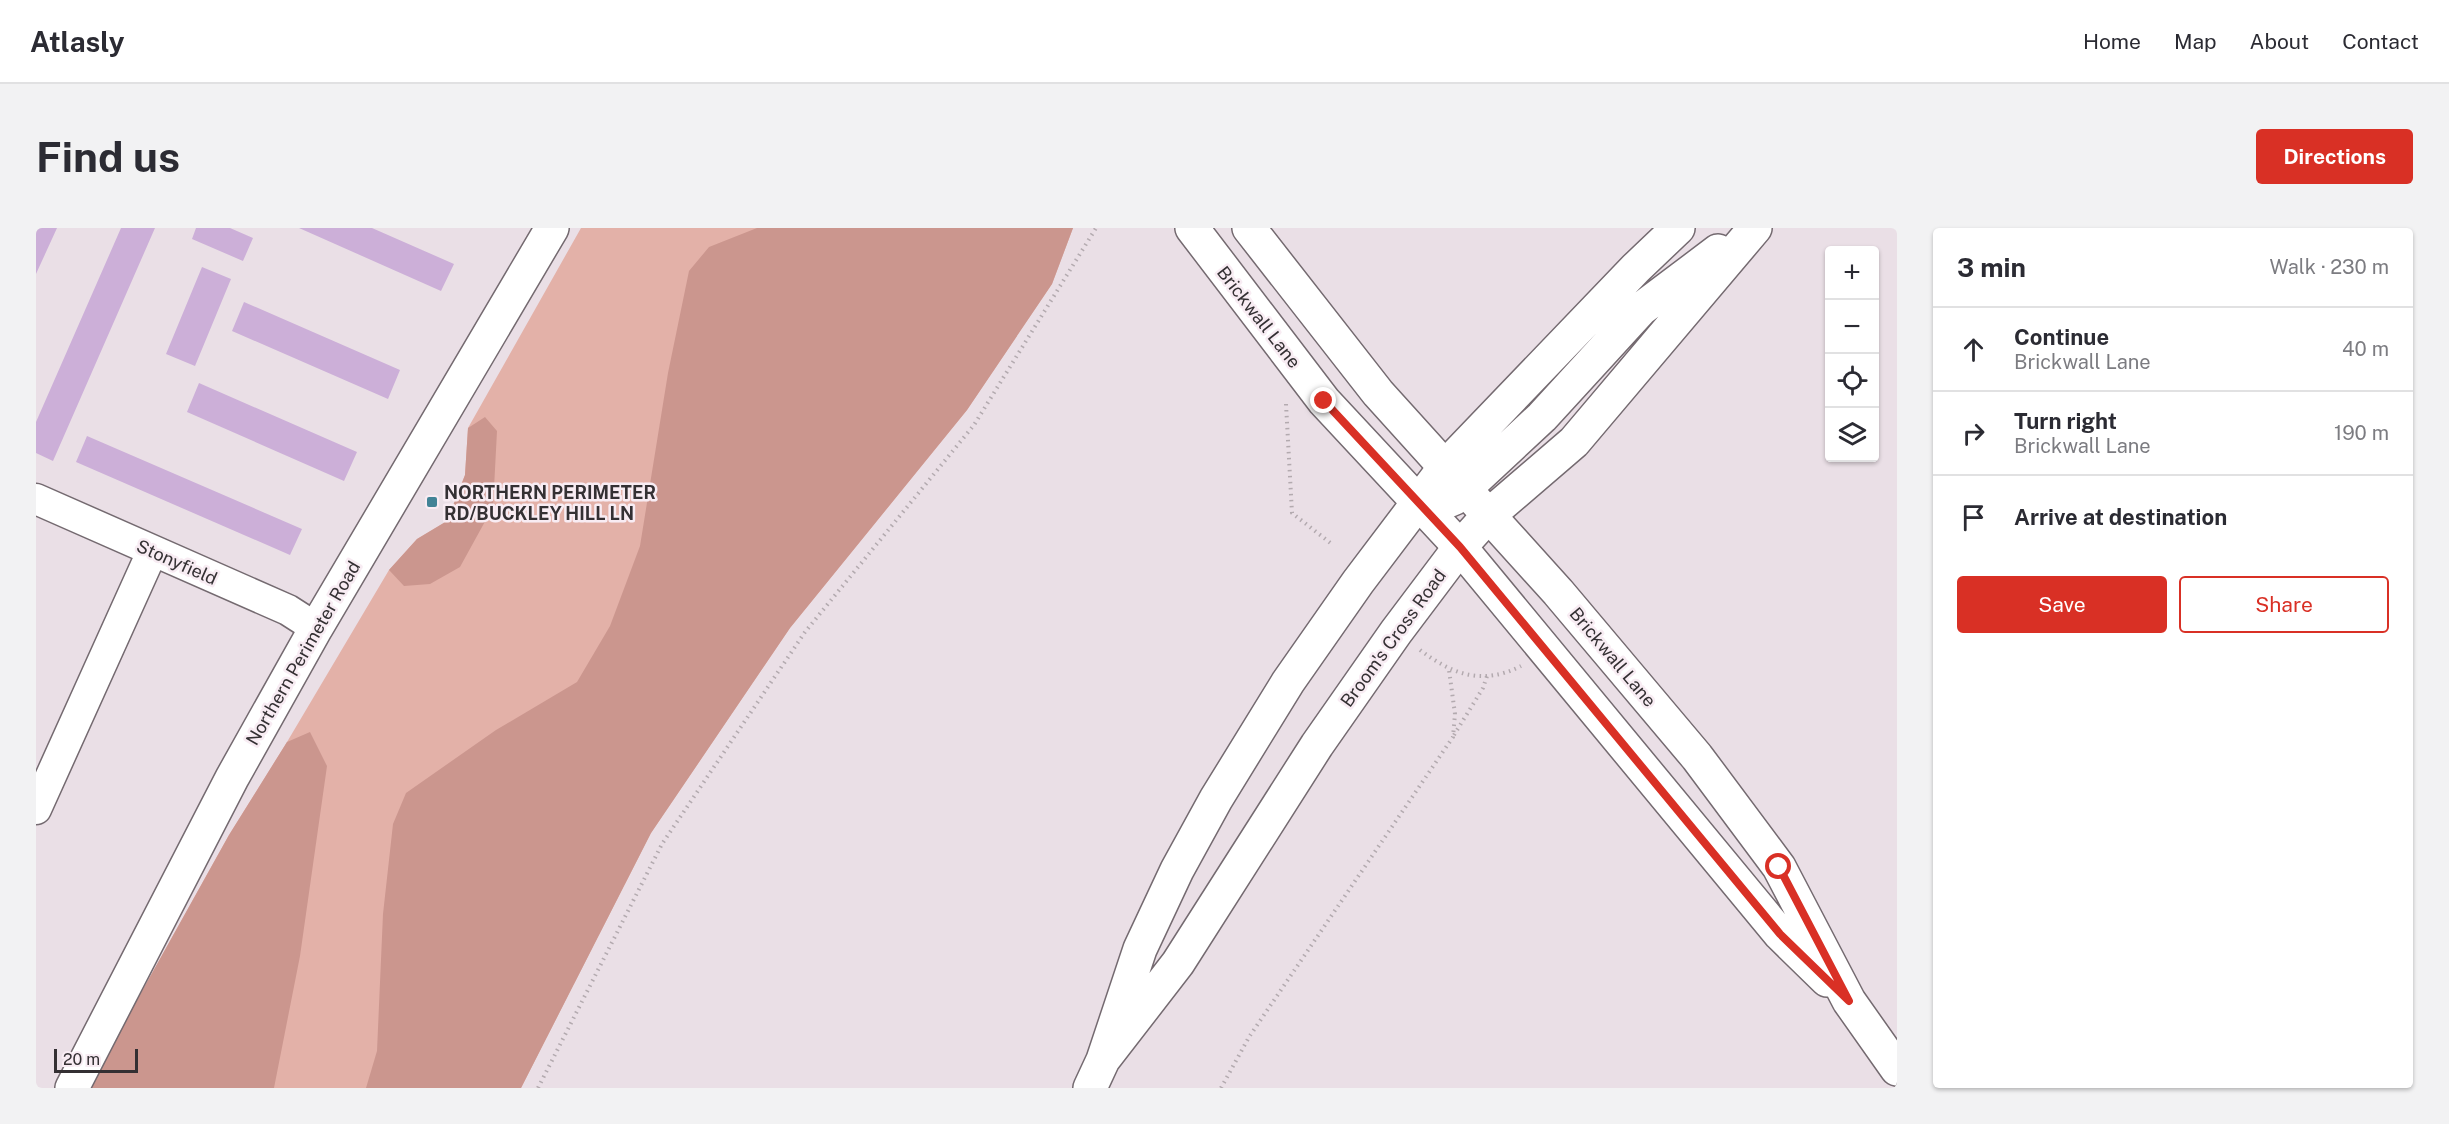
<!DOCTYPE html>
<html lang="en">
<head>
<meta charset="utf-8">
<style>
	body { margin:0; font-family:"Public Sans",sans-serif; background:#f2f2f3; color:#2b2b33 }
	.controls { position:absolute; right:18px; top:18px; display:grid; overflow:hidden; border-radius:6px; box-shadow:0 2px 4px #0004 }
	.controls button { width:54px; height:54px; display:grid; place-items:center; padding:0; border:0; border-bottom:2px solid #e1e1e2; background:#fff; color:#2b2b33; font:30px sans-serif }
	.scale { position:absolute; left:18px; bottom:15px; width:84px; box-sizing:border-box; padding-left:6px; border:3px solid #343033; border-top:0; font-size:16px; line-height:21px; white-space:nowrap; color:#343033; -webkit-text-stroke:4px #f8ecf3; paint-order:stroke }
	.stop { position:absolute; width:18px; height:18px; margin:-14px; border:4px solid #d93025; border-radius:50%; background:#fff }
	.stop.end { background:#d93025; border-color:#fff; box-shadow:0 2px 6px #0008 }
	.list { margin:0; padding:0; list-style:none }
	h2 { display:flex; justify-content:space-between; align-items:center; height:78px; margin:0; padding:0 24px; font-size:26px }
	h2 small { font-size:20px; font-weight:400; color:#7c7c81 }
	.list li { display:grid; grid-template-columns:39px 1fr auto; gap:18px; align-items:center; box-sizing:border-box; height:84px; padding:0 24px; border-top:2px solid #e1e1e2 }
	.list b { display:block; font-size:22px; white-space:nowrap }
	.list p { margin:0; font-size:20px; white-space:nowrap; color:#7c7c81 }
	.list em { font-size:20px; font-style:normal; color:#7c7c81 }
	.actions { display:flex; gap:12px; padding:18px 24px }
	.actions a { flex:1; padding:14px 0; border:2px solid #d93025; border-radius:6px; text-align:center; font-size:21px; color:#d93025 }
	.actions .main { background:#d93025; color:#fff }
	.icon { flex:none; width:33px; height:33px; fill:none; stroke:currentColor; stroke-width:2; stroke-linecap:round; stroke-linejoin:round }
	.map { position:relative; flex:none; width:1861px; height:860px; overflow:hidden; border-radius:6px }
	header { display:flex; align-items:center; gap:36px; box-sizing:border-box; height:84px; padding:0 30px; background:#fff; border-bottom:2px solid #e1e1e2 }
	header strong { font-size:28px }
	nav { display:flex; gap:33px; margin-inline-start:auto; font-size:21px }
	.intro { display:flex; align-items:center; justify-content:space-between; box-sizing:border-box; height:144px; padding:0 36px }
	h1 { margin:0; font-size:42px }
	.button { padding:15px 27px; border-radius:6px; background:#d93025; color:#fff; font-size:21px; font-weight:700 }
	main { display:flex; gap:36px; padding:0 36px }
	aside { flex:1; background:#fff; border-radius:6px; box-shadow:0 2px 4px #0004 }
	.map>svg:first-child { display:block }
	.green { fill:#e3b1a8 }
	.forest { fill:#cb968e }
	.building { fill:#ccafd8 }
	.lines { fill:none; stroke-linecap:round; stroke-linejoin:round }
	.minor-casing { stroke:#746a70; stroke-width:33 }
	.major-casing { stroke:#746a70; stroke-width:36 }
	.highway-casing { stroke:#746a70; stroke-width:36 }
	.path { stroke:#b3aaaf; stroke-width:4; stroke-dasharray:1.5 4.5; stroke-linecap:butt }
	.minor { stroke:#fff; stroke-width:30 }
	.major { stroke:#fff; stroke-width:33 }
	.highway { stroke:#fff; stroke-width:33 }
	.route { stroke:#d93025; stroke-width:8 }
	.poi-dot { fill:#428396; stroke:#f8ecf3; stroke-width:2 }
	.labels { text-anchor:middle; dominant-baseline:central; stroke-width:5; stroke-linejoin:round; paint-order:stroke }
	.street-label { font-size:18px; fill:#343033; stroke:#f8ecf3 }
	.poi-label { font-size:18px; font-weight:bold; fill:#343033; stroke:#f8ecf3; text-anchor:start }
</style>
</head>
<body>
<header>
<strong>Atlasly</strong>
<nav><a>Home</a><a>Map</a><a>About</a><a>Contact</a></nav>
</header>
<div class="intro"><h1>Find us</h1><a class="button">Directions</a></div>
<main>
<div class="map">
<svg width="1861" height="860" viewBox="0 0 1861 860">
	<rect width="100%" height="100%" fill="#eadfe6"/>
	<path class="green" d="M545,0H1037L1016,56L931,182L754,400L615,605L485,860H55L76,817L193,607L251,514L353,342L381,311L411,293L429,247L432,200Z"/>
	<path class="forest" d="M721,0H1037L1016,56L931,182L754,400L615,605L485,860H330L341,823L347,686L357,596L370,565L460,502L541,454L574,398L604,318L632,145L653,43L673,19Z
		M449,189L461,203L457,279L424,339L394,356L368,358L353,342L381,311L411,293L429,247L432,200Z
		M274,504L291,538L264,728L238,860H55L76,817L193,607L251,514Z"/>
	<path class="building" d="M0,0H21L0,46Z
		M85,0H119L17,233L0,225V194Z
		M160,0H194L217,10L207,33L156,11Z
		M263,0H336L418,36L405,63Z
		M166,39L195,51L159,138L130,126Z
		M208,74L364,142L352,171L196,103Z
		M163,155L321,224L308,253L151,184Z
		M51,208L266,301L254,327L40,234Z"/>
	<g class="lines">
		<defs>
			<path id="minor" d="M0,271L252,382L280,400
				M0,581L116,324"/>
			<path id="major" d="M1156,0L1288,173L1424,319L1744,706L1791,752
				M1213,0L1342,165L1522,364L1661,529L1743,639L1813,773L1861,841
				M36,860L196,550L280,400L516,0"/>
			<path id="highway" d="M1382,274L1400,278L1419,270L1506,189L1605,81L1682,23
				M1067,832L1142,735L1281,517L1360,404L1424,319L1453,287L1538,214L1719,0
				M1054,860L1067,832L1104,721L1141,642L1180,571L1252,454L1322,354L1409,239L1600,40L1642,0"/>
		</defs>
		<use href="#minor" class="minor-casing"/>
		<use href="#major" class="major-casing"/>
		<use href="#highway" class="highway-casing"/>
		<path class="path" d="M1250,176L1256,285L1297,317
			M1384,422C1416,446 1446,458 1485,438
			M1418,507L1447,460L1451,448
			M502,860L626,616L769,404L938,197L1060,0
			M1185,860L1213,809L1417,509L1419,486L1413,442"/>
		<use href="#minor" class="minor"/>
		<use href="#major" class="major"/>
		<use href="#highway" class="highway"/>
	</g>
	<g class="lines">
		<path class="route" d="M1288,173L1424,319L1744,706L1813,773L1743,639"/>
	</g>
	<rect class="poi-dot" x="390" y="268" width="12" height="12" rx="3"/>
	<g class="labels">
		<g class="street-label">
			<text transform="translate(1223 89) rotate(52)">Brickwall Lane</text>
			<text transform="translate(141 334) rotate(24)">Stonyfield</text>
			<text transform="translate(1357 410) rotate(-54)">Broom's Cross Road</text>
			<text transform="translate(267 425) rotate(-60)">Northern Perimeter Road</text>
			<text transform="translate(1577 429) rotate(50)">Brickwall Lane</text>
		</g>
		<g class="poi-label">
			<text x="408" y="264">NORTHERN PERIMETER<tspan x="408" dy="21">RD/BUCKLEY HILL LN</tspan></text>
		</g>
	</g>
</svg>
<div class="controls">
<button>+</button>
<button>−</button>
<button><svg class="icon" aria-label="locate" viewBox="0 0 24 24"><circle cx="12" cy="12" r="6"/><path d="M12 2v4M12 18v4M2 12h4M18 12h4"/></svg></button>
<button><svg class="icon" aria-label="layers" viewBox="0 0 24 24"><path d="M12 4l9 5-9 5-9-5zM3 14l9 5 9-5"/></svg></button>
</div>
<div class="scale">20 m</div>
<div class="stop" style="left:1743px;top:639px"></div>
<div class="stop end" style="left:1288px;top:173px"></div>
</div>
<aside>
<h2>3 min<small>Walk · 230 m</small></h2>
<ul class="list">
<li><svg class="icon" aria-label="ahead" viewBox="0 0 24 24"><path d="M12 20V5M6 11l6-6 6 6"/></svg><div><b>Continue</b><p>Brickwall Lane</p></div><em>40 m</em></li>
<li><svg class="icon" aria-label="right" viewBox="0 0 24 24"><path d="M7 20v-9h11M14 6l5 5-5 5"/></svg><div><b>Turn right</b><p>Brickwall Lane</p></div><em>190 m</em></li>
<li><svg class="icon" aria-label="arrive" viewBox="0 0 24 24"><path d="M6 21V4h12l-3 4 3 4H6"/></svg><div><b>Arrive at destination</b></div></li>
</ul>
<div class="actions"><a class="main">Save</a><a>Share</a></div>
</aside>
</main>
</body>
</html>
